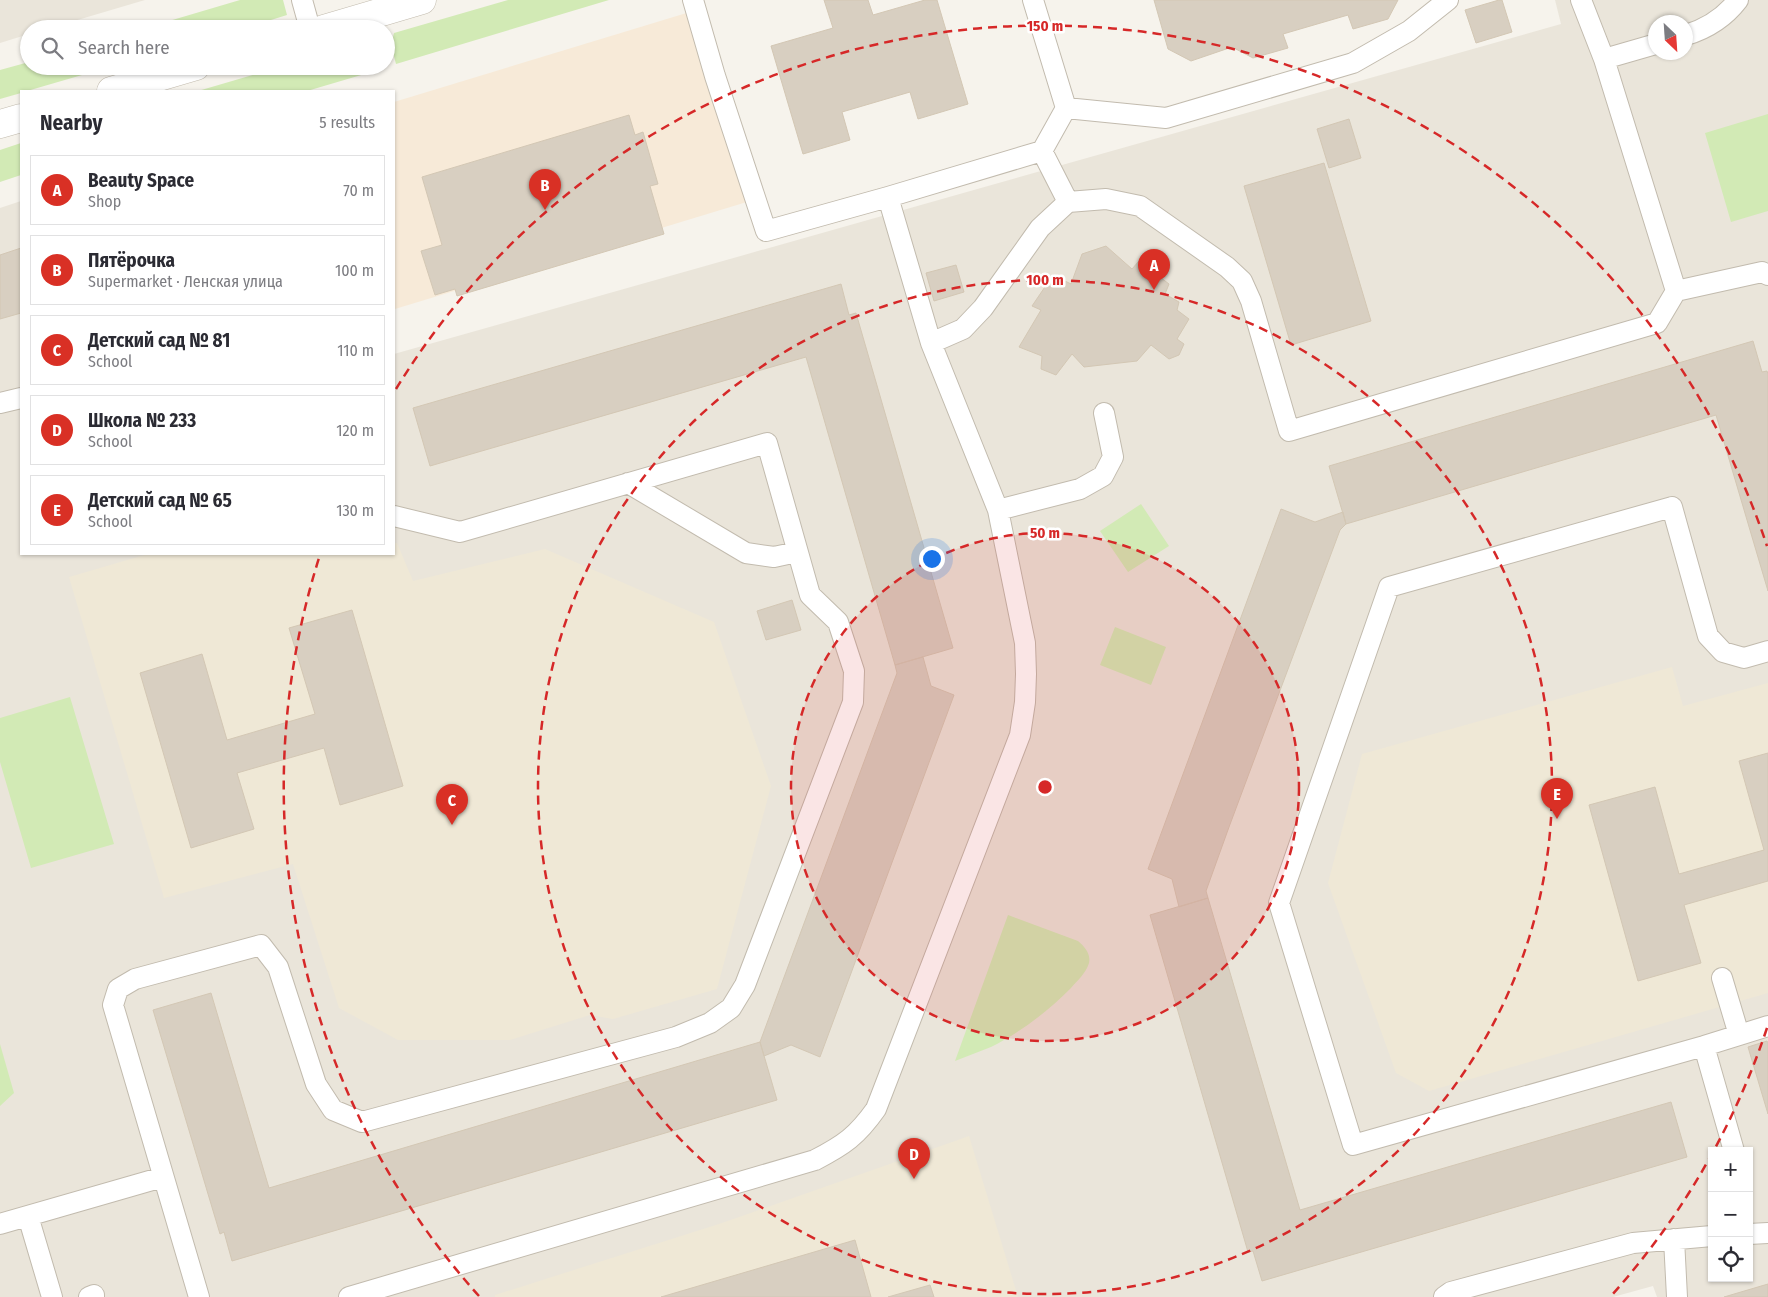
<!DOCTYPE html>
<html lang="en">
<head>
<meta charset="utf-8">
<style>
	body { margin:0; font-family:"Fira Sans Condensed",sans-serif; background:#f2f2f3; color:#2b2b33 }
	.controls { position:absolute; right:15px; bottom:15px; display:grid; overflow:hidden; border-radius:0px; box-shadow:0 1px 4px #0004 }
	.controls button { width:45px; height:45px; display:grid; place-items:center; padding:0; border:0; border-bottom:1px solid #e1e1e2; background:#fff; color:#2b2b33; font:25px sans-serif }
	.compass { position:absolute; left:1648px; top:15px; width:45px; height:45px; border-radius:50%; background:#fff; box-shadow:0 1px 4px #0004; rotate:155deg }
	.you { position:absolute; left:931px; top:558px; width:18px; height:18px; margin:-12px; border:4px solid #fff; border-radius:50%; background:#1a73e8; box-shadow:0 0 0 8px #1a73e833 }
	.badge { display:grid; place-items:center; width:32px; height:32px; border-radius:50%; background:#d93025; color:#fff; font-size:16px; font-weight:700 }
	.pin { position:absolute; translate:-50% -41px; filter:drop-shadow(0 1px 2px #0008) }
	.pin::after { content:''; position:absolute; top:26px; width:18px; height:15px; background:inherit; clip-path:polygon(0 0,100% 0,50% 100%) }
	.list { margin:0; padding:0; list-style:none }
	h2 { display:flex; justify-content:space-between; align-items:center; height:65px; margin:0; padding:0 20px; font-size:21px }
	h2 small { font-size:16px; font-weight:400; color:#7c7c81 }
	.list li { display:grid; grid-template-columns:32px 1fr auto; gap:15px; align-items:center; box-sizing:border-box; height:70px; margin:0 10px 10px; padding:0 10px; border:1px solid #e1e1e2; border-radius:0px }
	.list b { display:block; font-size:19px; white-space:nowrap }
	.list p { margin:0; font-size:16px; white-space:nowrap; color:#7c7c81 }
	.list em { font-size:16px; font-style:normal; color:#7c7c81 }
	.icon { flex:none; width:28px; height:28px; fill:none; stroke:currentColor; stroke-width:2; stroke-linecap:round; stroke-linejoin:round }
	.map { position:relative; flex:none; width:1768px; height:1297px; overflow:hidden }
	.search { position:absolute; background:#fff; box-shadow:0 1px 4px #0004; left:20px; top:20px; width:375px; height:55px; display:flex; align-items:center; gap:12px; box-sizing:border-box; padding:0 18px; border-radius:28px; color:#7c7c81; font-size:19px }
	.panel { position:absolute; background:#fff; box-shadow:0 1px 4px #0004; left:20px; top:90px; width:375px; height:465px; border-radius:0px }
	.map>svg:first-child { display:block }
	.residential { fill:#eae5da; fill-rule:evenodd }
	.commercial { fill:#f7ead8 }
	.education { fill:#efe8d6 }
	.green { fill:#d2eab5 }
	.building { fill:#d8cfc1; stroke:#d3c7b4 }
	.lines { fill:none; stroke-linecap:round; stroke-linejoin:round }
	.service-casing { stroke:#c2bbae; stroke-width:22 }
	.minor-casing { stroke:#c2bbae; stroke-width:29 }
	.service { stroke:#fff; stroke-width:20 }
	.minor { stroke:#fff; stroke-width:28 }
	.ring { fill:none; stroke:#d62828; stroke-width:2.5; stroke-dasharray:9 6 }
	.centre { fill:#d62828; stroke:#fff; stroke-width:2.5 }
	.ring-label { font-size:15px; text-anchor:middle; font-weight:bold; fill:#d62828; stroke:#fff; stroke-width:5; stroke-linejoin:round; paint-order:stroke }
</style>
</head>
<body>
<div class="map">
<svg width="1768" height="1297" viewBox="0 0 1768 1297">
	<rect width="100%" height="100%" fill="#f6f3ec"/>
	<path class="residential" d="M0,0H145L47,29H29V34L0,43Z
		M1555,0H1768V1297H1657L1653,1286L1613,1297H0V208L21,201V554H394V354L1561,24ZM1656,22H1686V52H1656ZM1712,1151H1749V1278H1712Z"/>
	<path class="commercial" d="M703,8L760,198L395,309L394,102Z"/>
	<path class="education" d="M394,543H397L413,581L545,549L714,622L771,786L717,989L613,1019L590,1015L510,1040H398L339,1008L293,864L164,898L69,577L148,554H394Z
		M1672,667L1683,706L1768,683V993L1429,1091L1396,1073L1328,883L1362,754Z
		M969,1136L1018,1297H495V1295L722,1223Z"/>
	<path class="green" d="M240,0H283L287,15L242,29H142Z
		M508,0H609L396,64L391,45L394,33Z
		M29,62V66H113L27,91H21V93L0,99V70Z
		M283,66H366L368,73L307,91H198Z
		M1768,114V211L1731,222L1705,133Z
		M21,143V175L0,182V150Z
		M1141,504L1169,546L1128,572L1100,531Z
		M1115,627L1166,647L1151,685L1100,665Z
		M70,697L114,844L31,868L0,762V718Z
		M1008,915L1078,941C1085,947 1091,954 1089,963C1086,973 1077,981 1071,988C1047,1012 1021,1032 991,1047C979,1052 967,1056 955,1061Z
		M0,1044L14,1093L0,1106Z"/>
	<path class="building" d="M824,0H868L873,15L925,0H937L968,104L918,119L910,92L842,112L850,140L803,154L771,46L833,28Z
		M1154,0H1398L1388,19L1353,29L1348,15L1283,34L1288,48L1253,58L1232,47L1191,61L1168,49Z
		M1499,0H1502L1512,32L1476,43L1465,10Z
		M629,115L635,135L643,132L658,184L650,186L664,234L457,296L455,289L435,295L421,251L442,245L422,177Z
		M1349,119L1361,158L1329,168L1317,129Z
		M1324,163L1371,321L1291,345L1244,186Z
		M1106,246L1132,269L1139,261L1169,284L1165,294L1179,302L1177,310L1189,319L1177,339L1184,344L1179,355L1169,359L1151,345L1137,361L1084,367L1072,354L1056,375L1041,369L1042,356L1019,347L1041,310L1032,306L1053,275L1071,284L1082,254Z
		M21,248V313L0,319V255Z
		M956,265L964,292L934,301L926,273Z
		M841,284L849,315L856,313L953,648L895,665L806,357L430,466L413,408Z
		M1753,341L1762,372L1767,371L1768,374V591L1716,415L1346,524L1329,466Z
		M1281,509L1315,522L1343,512L1346,524L1340,530L1229,827L1206,891L1208,898L1179,907L1172,879L1148,869Z
		M792,600L801,630L766,640L757,611Z
		M352,610L403,786L340,805L324,748L237,773L254,829L191,848L140,673L202,654L227,740L315,714L289,628Z
		M923,657L931,686L954,695L820,1057L791,1045L764,1056L760,1042L897,673L895,665Z
		M1768,753V881L1684,905L1701,963L1638,981L1589,805L1655,787L1679,874L1764,850L1739,761Z
		M1208,898L1300,1210L1671,1102L1687,1157L1262,1281L1253,1251L1248,1252L1150,915Z
		M211,993L269,1188L760,1042L777,1100L232,1261L224,1232L220,1234L153,1010Z
		M1767,1041L1768,1043V1114L1748,1047Z
		M855,1240L871,1297H661Z
		M1768,1284V1297H1724Z
		M930,1285L934,1297H888Z"/>
	<g class="lines">
		<defs>
			<path id="service" d="M302,0L310,29
				M693,0L715,76L766,231L888,197L1042,151L1066,108L1033,0
				M1581,0L1604,59L1676,291
				M1686,35C1706,29 1725,17 1738,0
				M1604,59L1656,44
				M1066,108L1166,118L1353,63L1409,31L1448,0
				M1042,151L1068,202
				M931,343L963,329L983,308L1040,228L1068,202L1106,199L1140,206L1227,267L1242,281L1251,301L1289,431L1657,323L1676,291L1762,272L1768,275
				M0,403L21,398
				M628,483L746,553L774,557L797,552
				M998,510L1080,489L1103,476L1113,457L1104,413
				M1768,651L1744,658L1723,652L1708,636L1672,507L1389,587L1279,903L1353,1145L1704,1046L1768,1026
				M1722,978L1739,1035
				M1704,1046L1734,1151
				M28,1216L52,1297
				M0,1224L163,1177
				M1749,1234L1768,1233
				M1674,1239L1677,1297
				M89,1297L94,1295V1297
				M199,1297L113,1005L118,989L135,979L261,945L278,967L316,1084L333,1110L362,1122L676,1037L710,1023L731,1008L745,985L853,702L854,671L838,622L810,595L767,443L460,532L394,516
				M349,1297L815,1160C844,1145 857,1136 876,1109L1020,735L1025,702L1026,674L1025,643L998,510L931,343L888,197
				M1444,1297L1451,1292L1633,1243L1712,1236"/>
			<path id="minor" d="M324,29L422,0
				M111,91L196,66
				M0,124L21,118"/>
		</defs>
		<use href="#service" class="service-casing"/>
		<use href="#minor" class="minor-casing"/>
		<use href="#service" class="service"/>
		<use href="#minor" class="minor"/>
	</g>
	<circle cx="1045" cy="787" r="254" fill="#d62828" fill-opacity=".12"/>
	<g class="ring">
		<circle cx="1045" cy="787" r="254"/>
		<circle cx="1045" cy="787" r="507"/>
		<path d="M1767 1028A761 761 0 0 1 1611 1296M479 1296A761 761 0 0 1 319 558M396 389A761 761 0 0 1 1767 546"/>
	</g>
	<circle cx="1045" cy="787" r="8" class="centre"/>
	<g class="ring-label">
		<text x="1045" y="31">150 m</text>
		<text x="1045" y="285">100 m</text>
		<text x="1045" y="538">50 m</text>
	</g>
</svg>
<div class="controls">
<button>+</button>
<button>−</button>
<button><svg class="icon" aria-label="locate" viewBox="0 0 24 24"><circle cx="12" cy="12" r="6"/><path d="M12 2v4M12 18v4M2 12h4M18 12h4"/></svg></button>
</div>
<svg class="compass" viewBox="-18 -18 36 36"><path d="M0-13l5 13h-10z" fill="#e53935"/><path d="M0 13l5-13h-10z" fill="#7c7c81"/></svg>
<div class="you"></div>
<div class="pin badge" style="left:1154px;top:290px">A</div>
<div class="pin badge" style="left:545px;top:210px">B</div>
<div class="pin badge" style="left:452px;top:825px">C</div>
<div class="pin badge" style="left:914px;top:1179px">D</div>
<div class="pin badge" style="left:1557px;top:819px">E</div>
<div class="search"><svg class="icon" aria-label="search" viewBox="0 0 24 24"><circle cx="10" cy="10" r="6"/><path d="M15 15l6 6"/></svg>Search here</div>
<section class="panel">
<h2>Nearby<small>5 results</small></h2>
<ul class="list">
<li><span class="badge">A</span><div><b>Beauty Space</b><p>Shop</p></div><em>70 m</em></li>
<li><span class="badge">B</span><div><b>Пятёрочка</b><p>Supermarket · Ленская улица</p></div><em>100 m</em></li>
<li><span class="badge">C</span><div><b>Детский сад № 81</b><p>School</p></div><em>110 m</em></li>
<li><span class="badge">D</span><div><b>Школа № 233</b><p>School</p></div><em>120 m</em></li>
<li><span class="badge">E</span><div><b>Детский сад № 65</b><p>School</p></div><em>130 m</em></li>
</ul>
</section>
</div>
</body>
</html>
